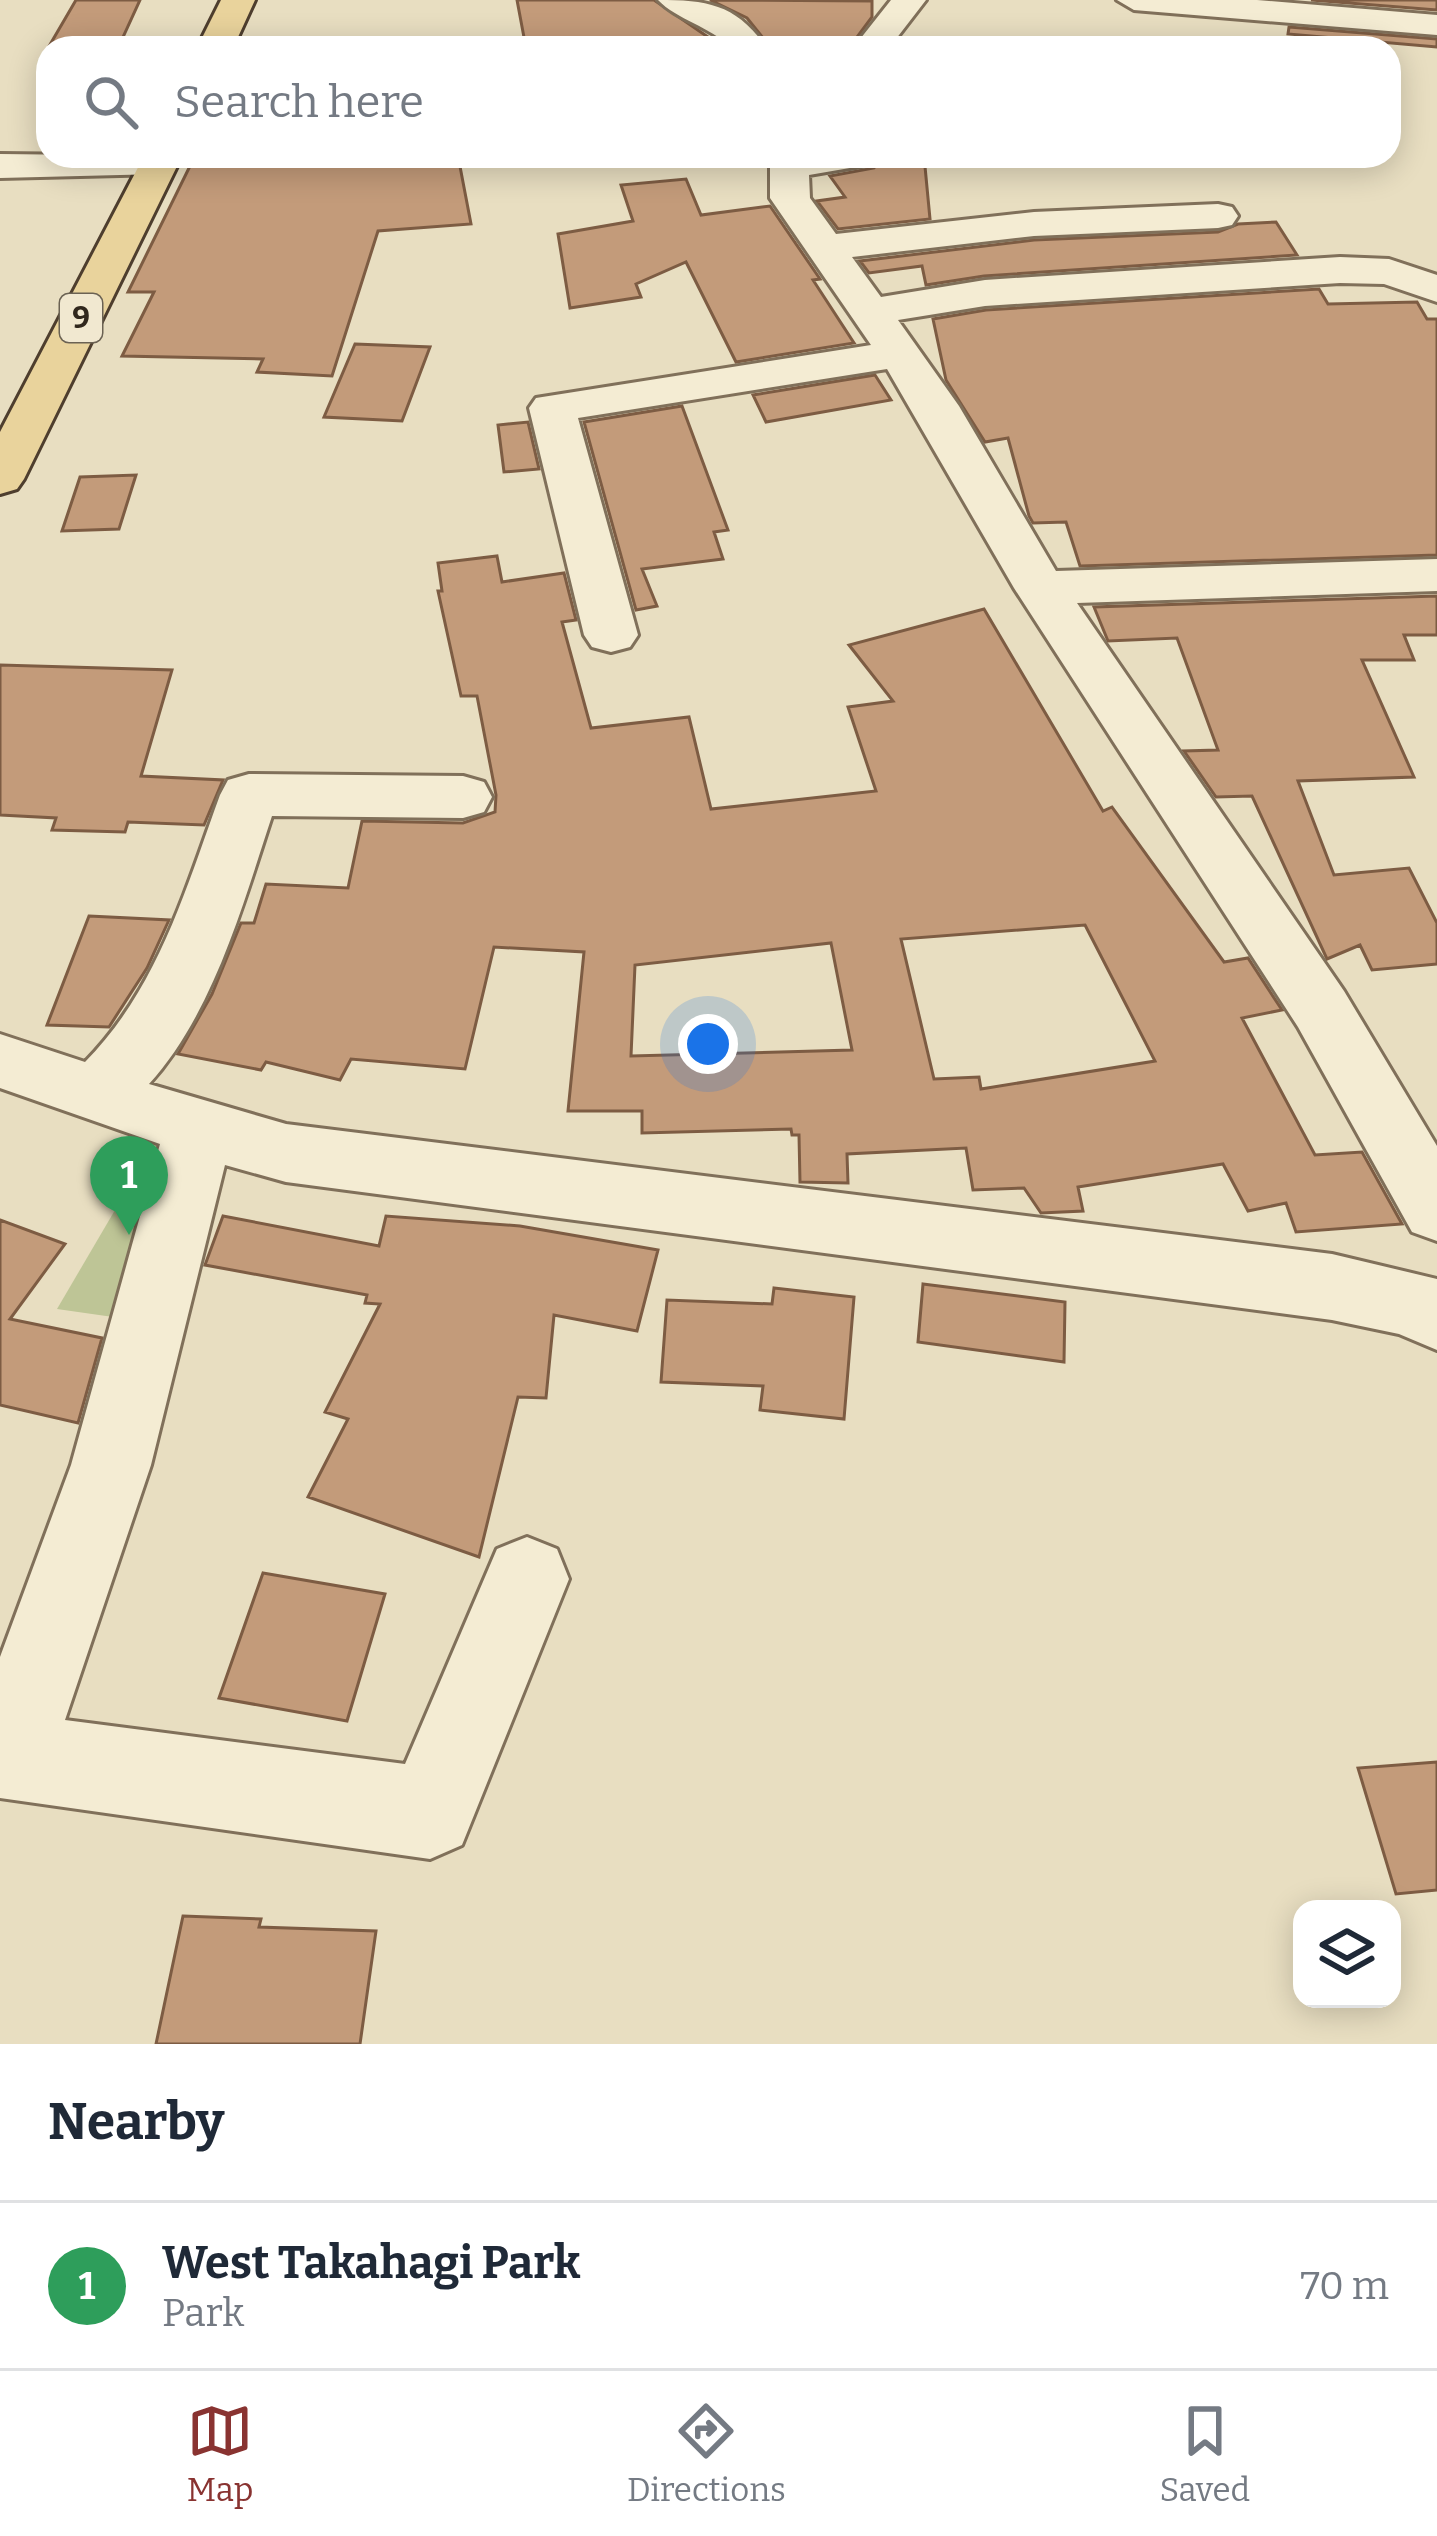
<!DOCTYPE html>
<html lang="en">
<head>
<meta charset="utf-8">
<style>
	body { margin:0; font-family:Bitter,serif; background:#f6f6f7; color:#1f2937 }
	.controls { position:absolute; right:36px; bottom:36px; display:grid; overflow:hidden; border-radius:24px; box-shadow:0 6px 30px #0003 }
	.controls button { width:108px; height:108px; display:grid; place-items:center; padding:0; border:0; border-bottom:3px solid #e0e1e3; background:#fff; color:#1f2937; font:60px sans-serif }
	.you { position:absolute; left:708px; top:1044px; width:42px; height:42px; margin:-30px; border:9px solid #fff; border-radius:50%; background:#1a73e8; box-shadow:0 0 0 18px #1a73e833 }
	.badge { display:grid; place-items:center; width:78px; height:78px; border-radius:50%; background:#893331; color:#fff; font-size:39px; font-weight:700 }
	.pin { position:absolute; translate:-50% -99px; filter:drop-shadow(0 3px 6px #0008) }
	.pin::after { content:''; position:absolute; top:63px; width:42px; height:36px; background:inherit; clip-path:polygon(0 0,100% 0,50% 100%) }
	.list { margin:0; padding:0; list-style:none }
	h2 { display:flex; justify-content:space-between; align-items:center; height:156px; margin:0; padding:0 48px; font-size:51px }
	h2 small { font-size:39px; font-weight:400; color:#747a83 }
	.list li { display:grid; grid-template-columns:78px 1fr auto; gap:36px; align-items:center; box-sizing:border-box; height:168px; padding:0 48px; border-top:3px solid #e0e1e3 }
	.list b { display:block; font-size:45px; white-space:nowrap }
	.list p { margin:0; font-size:39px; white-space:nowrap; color:#747a83 }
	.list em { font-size:39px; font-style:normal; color:#747a83 }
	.icon { flex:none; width:66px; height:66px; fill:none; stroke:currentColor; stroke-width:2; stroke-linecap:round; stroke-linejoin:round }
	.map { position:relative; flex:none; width:1437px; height:2044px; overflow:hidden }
	.search { position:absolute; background:#fff; box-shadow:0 6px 30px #0003; left:36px; right:36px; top:36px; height:132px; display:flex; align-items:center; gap:30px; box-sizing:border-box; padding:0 42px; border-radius:36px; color:#747a83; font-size:45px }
	.sheet { height:324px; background:#fff }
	nav { display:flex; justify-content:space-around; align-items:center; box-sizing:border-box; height:168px; border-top:3px solid #e0e1e3; background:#fff; font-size:33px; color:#747a83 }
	nav a { display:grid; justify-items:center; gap:6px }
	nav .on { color:#893331 }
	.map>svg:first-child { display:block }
	.green { fill:#bec596 }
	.building { fill:#c39b7a; stroke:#7d5c43; stroke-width:3; fill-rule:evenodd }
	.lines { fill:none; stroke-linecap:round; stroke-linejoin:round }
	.minor-casing { stroke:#80705a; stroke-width:6 }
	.major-casing { stroke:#4e3e2e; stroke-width:6 }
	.minor { fill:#f4ecd3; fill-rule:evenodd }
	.major { fill:#e9d39c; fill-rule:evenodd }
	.labels { text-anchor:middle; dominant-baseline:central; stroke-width:9; stroke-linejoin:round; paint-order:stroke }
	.shield { fill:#f1e8d0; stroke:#6b6253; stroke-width:3 }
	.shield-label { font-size:30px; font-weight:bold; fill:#31281d }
</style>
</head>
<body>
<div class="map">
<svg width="1437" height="2044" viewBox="0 0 1437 2044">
	<rect width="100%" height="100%" fill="#e8dec1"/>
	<path class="green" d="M159,1135L179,1161L134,1320L57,1309Z"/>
	<path class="building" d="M76,0H140L118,48H48Z
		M517,0H654L724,48H526Z
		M710,0L872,1V17L849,48H771L747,18Z
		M1311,0H1437V10Z
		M1289,27L1437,39V47L1288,34Z
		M218,156H307V162L458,156L471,224L378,231L332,376L257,372L263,359L122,356L154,292H128L190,166L217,164Z
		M924,156L930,219L838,229L817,201L845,197L830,176L874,168L881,159Z
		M686,179L701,215L770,206L820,279L813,280L854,343L736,362L686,262L636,284L641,297L570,308L558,234L633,221L621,185Z
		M1276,222L1297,255L984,276L926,285L922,266L869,273L860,261L1034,240L1218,232L1238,224Z
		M1319,289L1328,304L1417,302L1427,319H1437V555L1080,566L1066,522L1033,523L1029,516L1008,438L985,442L946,380L933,319L986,310Z
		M355,344L430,347L402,421L324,417Z
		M875,375L891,400L766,422L753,395Z
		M682,406L728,530L714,532L723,559L642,569L657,606L636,610L584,422Z
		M528,422L539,469L504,472L498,425Z
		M136,475L119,529L62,531L80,477Z
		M497,556L502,582L564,573L576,620L562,622L591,728L689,717L711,809L876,791L848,707L893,701L849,645L984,609L1103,811L1112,807L1224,962L1248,958L1282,1010L1242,1018L1315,1155L1362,1152L1402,1224L1296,1232L1286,1203L1248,1211L1223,1164L1078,1187L1083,1211L1041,1213L1024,1188L973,1190L966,1148L847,1154L848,1183L800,1182L799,1135H792L791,1129L642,1133V1111H568L584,952L494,947L465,1069L351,1059L340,1080L266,1062L261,1070L178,1054L212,994L241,923H254L266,884L348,888L362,821L463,823L495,812L496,795L477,696H461L438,591H442L438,563ZM1085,925L1155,1061L981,1089L979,1077L934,1079L901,939ZM831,943L852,1050L631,1056L635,965Z
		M1437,596V635H1404L1414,660H1362L1414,777L1298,781L1334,875L1409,868L1437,923V964L1372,970L1360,945L1327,959L1252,796L1216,797L1184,751L1218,750L1177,638L1108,641L1094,607Z
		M0,665L172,670L141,776L223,780L204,825L128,822L125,832L52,830L56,818L0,815Z
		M89,916L169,920L147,968L109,1027L47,1025Z
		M223,1216L379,1246L386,1216L520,1226L658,1250L637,1331L554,1315L546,1398L518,1397L479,1557L308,1497L348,1419L325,1412L380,1304L365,1303L367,1295L205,1265Z
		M0,1220L65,1244L10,1319L102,1338L78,1423L0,1405Z
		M923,1284L1065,1302L1064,1362L918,1342Z
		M774,1288L854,1297L844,1419L760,1410L763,1386L661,1382L667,1300L772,1304Z
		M263,1573L385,1594L347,1721L219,1698Z
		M1437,1762V1890L1396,1894L1358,1768Z
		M183,1916L261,1919L259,1927L376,1931L360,2044H156Z"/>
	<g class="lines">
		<defs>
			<path id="minor" d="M658,0C708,0 736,4 767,48H731C710,26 677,20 658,0Z
				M891,0H926L889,48H853Z
				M1117,0H1257L1437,15V35L1134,10Z
				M0,154L175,156L179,162L174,170L160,174L0,178Z
				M770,156H878L873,164L809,175L810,198L836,234L1034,212L1218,204L1232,207L1238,216L1232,225L1218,228L1034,236L852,257L881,297L985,280L1340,257L1389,259L1437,275V302L1384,284L1340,283L985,306L898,320L959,406L1056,571L1437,559V591L1077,603L1344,991L1437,1146V1241L1412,1232L1298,1027L1014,588L887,369L578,418L638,635L630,647L611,652L592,647L584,635L529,408L536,398L871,345L770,198Z
				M249,774L463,776L484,782L492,797L484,812L463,818L272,816C243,904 213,1014 149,1084L286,1124L1332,1254L1437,1279V1350L1399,1334L1332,1320L286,1182L225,1165L151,1465L65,1720L405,1764L497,1549L527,1537L557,1549L569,1579L462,1845L430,1859L0,1798V1657L71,1465L160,1144L0,1088V1034L85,1062C158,988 185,891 220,795L228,780Z"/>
			<path id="major" d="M221,0H255L233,48H197Z
				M144,156H182L24,479L17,489L0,494V432Z"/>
		</defs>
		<use href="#minor" class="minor-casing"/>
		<use href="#major" class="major-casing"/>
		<use href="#minor" class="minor"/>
		<use href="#major" class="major"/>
	</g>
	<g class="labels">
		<rect class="shield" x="60" y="294" width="42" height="48" rx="9"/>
		<g class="shield-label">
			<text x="81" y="318">9</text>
		</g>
	</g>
</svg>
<div class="controls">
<button><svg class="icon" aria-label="layers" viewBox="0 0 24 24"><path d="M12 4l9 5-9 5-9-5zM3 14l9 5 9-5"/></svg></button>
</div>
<div class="you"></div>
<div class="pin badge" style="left:129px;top:1235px;background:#2e9e5b">1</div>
<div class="search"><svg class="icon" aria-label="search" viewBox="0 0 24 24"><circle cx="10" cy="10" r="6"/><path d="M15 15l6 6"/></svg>Search here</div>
</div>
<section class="sheet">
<h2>Nearby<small></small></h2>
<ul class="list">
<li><span class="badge" style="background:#2e9e5b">1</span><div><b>West Takahagi Park</b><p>Park</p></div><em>70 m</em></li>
</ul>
</section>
<nav>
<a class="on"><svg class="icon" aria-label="map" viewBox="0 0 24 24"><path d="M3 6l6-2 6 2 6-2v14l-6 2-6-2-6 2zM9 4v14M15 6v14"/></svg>Map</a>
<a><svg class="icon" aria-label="directions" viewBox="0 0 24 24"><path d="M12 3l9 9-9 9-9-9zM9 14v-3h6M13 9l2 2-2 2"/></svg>Directions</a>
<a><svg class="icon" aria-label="saved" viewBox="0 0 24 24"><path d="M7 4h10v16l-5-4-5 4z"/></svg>Saved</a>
</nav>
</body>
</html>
